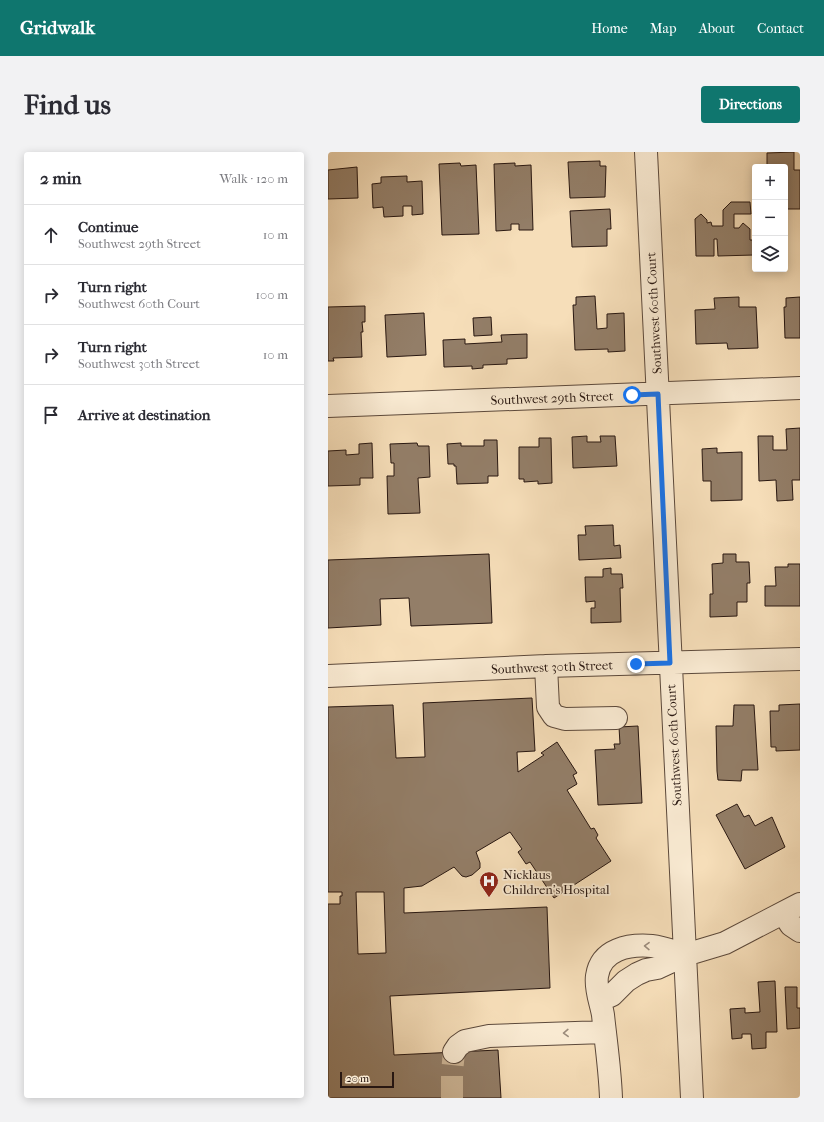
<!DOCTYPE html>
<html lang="en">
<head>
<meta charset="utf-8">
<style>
	body { margin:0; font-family:"IM FELL French Canon",serif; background:#f2f2f3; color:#2b2b33 }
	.controls { position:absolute; right:12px; top:12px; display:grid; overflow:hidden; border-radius:4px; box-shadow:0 2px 10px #0003 }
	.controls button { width:36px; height:36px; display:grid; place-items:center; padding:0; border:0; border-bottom:1px solid #e1e1e2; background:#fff; color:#2b2b33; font:20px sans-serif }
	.scale { position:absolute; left:12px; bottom:10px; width:54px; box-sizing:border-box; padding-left:4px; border:2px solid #281711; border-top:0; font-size:11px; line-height:14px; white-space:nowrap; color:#281711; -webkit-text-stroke:3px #f9ead2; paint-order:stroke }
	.stop { position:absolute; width:12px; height:12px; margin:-9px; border:3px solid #1a73e8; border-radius:50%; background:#fff }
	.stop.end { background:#1a73e8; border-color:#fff; box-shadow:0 1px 4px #0008 }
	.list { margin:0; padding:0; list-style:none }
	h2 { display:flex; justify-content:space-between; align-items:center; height:52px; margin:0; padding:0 16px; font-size:17px }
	h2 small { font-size:13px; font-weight:400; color:#7c7c81 }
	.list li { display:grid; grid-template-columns:26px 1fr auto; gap:12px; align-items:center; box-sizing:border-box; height:60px; padding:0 16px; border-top:1px solid #e1e1e2 }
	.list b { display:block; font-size:15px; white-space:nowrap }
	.list p { margin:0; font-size:13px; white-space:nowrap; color:#7c7c81 }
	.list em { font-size:13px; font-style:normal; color:#7c7c81 }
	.icon { flex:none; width:22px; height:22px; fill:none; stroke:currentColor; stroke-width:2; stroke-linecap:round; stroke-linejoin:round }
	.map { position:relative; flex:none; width:472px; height:946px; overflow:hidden; border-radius:4px }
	header { display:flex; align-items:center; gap:24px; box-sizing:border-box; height:56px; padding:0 20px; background:#0f766e; color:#fff }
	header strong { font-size:19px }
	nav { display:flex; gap:22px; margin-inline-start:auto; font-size:14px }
	.intro { display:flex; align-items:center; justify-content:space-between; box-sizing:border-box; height:96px; padding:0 24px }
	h1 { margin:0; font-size:28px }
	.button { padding:10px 18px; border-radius:4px; background:#0f766e; color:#fff; font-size:14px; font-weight:700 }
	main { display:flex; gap:24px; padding:0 24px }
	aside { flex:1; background:#fff; border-radius:4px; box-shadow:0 2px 10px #0003 }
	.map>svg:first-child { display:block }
	.building { fill:#937e68; stroke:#281711; fill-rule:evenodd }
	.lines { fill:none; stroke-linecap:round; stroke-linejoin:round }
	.minor-tunnel { stroke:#cdb697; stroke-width:22; stroke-dasharray:22 11; stroke-linecap:butt }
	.minor-casing { stroke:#5c493b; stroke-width:24 }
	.minor { stroke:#f9ead2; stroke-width:22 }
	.oneway { stroke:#9b8b7b }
	.route { stroke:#1a73e8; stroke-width:5 }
	.labels { text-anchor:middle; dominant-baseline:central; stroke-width:3.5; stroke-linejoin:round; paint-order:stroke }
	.street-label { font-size:13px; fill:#281711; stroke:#f9ead2 }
	.poi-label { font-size:13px; fill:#281711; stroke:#f9ead2; text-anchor:start }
</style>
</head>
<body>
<header>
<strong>Gridwalk</strong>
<nav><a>Home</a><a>Map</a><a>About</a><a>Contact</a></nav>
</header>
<div class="intro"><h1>Find us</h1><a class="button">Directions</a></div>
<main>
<aside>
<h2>2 min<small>Walk · 120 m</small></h2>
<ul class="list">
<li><svg class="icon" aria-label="ahead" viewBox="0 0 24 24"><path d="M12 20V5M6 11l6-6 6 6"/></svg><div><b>Continue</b><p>Southwest 29th Street</p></div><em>10 m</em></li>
<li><svg class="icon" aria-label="right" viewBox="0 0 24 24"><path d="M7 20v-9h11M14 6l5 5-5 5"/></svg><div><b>Turn right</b><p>Southwest 60th Court</p></div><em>100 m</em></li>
<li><svg class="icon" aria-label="right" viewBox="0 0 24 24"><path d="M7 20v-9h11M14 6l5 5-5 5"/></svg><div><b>Turn right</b><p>Southwest 30th Street</p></div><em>10 m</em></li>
<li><svg class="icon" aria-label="arrive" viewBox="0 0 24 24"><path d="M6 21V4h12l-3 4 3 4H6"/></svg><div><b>Arrive at destination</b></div></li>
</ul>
</aside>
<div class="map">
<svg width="472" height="946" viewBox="0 0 472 946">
	<rect width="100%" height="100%" fill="#f6deb9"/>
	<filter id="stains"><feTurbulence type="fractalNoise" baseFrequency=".005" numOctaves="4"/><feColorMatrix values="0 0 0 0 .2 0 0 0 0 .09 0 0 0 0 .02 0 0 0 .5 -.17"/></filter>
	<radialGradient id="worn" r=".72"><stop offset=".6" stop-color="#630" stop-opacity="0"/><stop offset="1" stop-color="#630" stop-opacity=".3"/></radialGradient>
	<path class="building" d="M466,0V18H472V57H457V15H439V1Z
		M272,9V14H278L277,45L242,46L240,10Z
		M132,11L133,14L148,13L151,82L114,83L111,12Z
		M187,11V14L203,13L205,78H191V72H183V78L168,79L166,12Z
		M29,15L30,46L0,47V18Z
		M79,24V30L94,29L95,62L84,63V54H75V64L56,65L55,55L45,56L44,32L53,31V25Z
		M403,50H422L423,62H406V76H411L415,71L422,77V88H426V103L390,104L389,87H386V104H368L367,67L373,62L379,68V71L383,70L384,74H395V58Z
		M282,57L283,77H279V94L244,95L242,59Z
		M267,144L269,177L279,176V162L296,161L297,199L280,200V197L247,198L245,153H248V145Z
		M411,145V155H428L430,196L400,197L399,191L368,192L367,158L387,157L386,146Z
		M472,145V186H457L456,155H458V146Z
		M37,154V170H34L35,180H33L34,205L5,206L6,209H0V155Z
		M96,161L98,203L59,205L57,163Z
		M163,165L164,183L146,184L145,166Z
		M199,182V206L179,207V212L155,213V216L144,217V214L116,215L115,188L137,187V192L174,190L173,183Z
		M472,276V328H464L465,348L449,349L448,328L431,329L430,284H445V298H459L458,277Z
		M259,284V290H273L272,284H287L289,314L245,316L244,285Z
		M211,286H223L224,331L210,332V329L196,330V327H191V295H211Z
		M156,288H169L170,324H160V331L129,332L128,314H126V312H120L119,292L133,291V294H156Z
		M44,291L45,326H32V333L0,334V299L18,298V303L31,302V292Z
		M89,291L90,294H101L102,325L90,326L92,361L60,362L59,324H66V311H63L62,292Z
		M389,296V301L414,300V348L383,349V329H375L374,297Z
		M285,373L286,394L292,393L293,406L251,408L250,383H258L257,374Z
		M161,402L164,471L83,474L81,446L52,447L53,473L0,476V408Z
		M395,402H408V410H421L422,431H419V450H409V464L382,465V442H385L384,412L395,411Z
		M460,412H472V454H437V434H448L447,415H460Z
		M283,416V422H294L295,436H292L293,470L263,471V456H267V449L258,450L257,425H275V417Z
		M204,546L207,599L189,600L190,620L216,603L213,601L229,590L249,621L245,623L249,632L239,638L263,677L266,676L270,683L268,686L283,709L226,746L202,710L198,712L190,700L194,697L182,680L148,700L152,711V716L144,723L138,725L134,724L126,715L94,734L76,736V761L219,755L222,836L62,844L66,903L170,898L173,946H0V752H12V744H14V740H0V555L65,553L68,606L97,605L95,551ZM28,740H56L58,801L30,802Z
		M472,552V598L448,599V595H443L442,559H451V553Z
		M406,553H426L430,618H414L413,629L390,628L389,619L388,574H405Z
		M310,574L314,651L270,653L267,598L287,597L286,592H292L291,575Z
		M409,652L416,665L421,663L427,674L444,665L457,695L417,717L388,663Z
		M447,829L449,880H438V896L424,897L423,882H414V886L404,887L402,857L417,856V861L432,860L430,830Z
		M457,835H469V856H472V876L459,877Z"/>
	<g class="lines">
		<path class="minor-tunnel" d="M124,946V920L126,900"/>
		<defs>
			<path id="minor" d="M318,0L364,946
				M0,254L472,236
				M218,514L220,555L226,564L237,567L288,566
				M0,524L218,514L472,507
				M455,761L463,773L472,779
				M273,848L284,843L298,829L309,822L318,818L329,816L357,803L397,791L472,752
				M126,900L130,894L137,889L161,884L277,880
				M283,946C282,918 278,891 275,863C273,851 267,837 269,824C273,797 301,792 324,794C335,795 347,800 357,803"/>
		</defs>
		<use href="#minor" class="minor-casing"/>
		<use href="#minor" class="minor"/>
	</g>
	<defs><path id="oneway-chevron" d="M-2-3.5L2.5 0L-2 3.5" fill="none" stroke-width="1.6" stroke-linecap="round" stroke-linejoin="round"/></defs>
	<g class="oneway">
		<use href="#oneway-chevron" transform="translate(319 794) rotate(-179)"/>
		<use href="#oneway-chevron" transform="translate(238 881) rotate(178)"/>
	</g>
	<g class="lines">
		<path class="route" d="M304,243L330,242L342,511L308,512"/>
	</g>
	<defs>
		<symbol id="hospital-pin" viewBox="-11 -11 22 30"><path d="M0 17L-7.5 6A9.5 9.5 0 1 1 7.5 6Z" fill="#8f2418" stroke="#f9ead2"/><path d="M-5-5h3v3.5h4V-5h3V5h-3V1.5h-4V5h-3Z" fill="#fff"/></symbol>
	</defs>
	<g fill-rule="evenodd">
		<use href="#hospital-pin" x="150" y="718" width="22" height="30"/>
	</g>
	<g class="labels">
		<g class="street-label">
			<text transform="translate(326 161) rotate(-93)">Southwest 60th Court</text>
			<text transform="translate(224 246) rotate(-2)">Southwest 29th Street</text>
			<text transform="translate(224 515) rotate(-2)">Southwest 30th Street</text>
			<text transform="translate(346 593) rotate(-93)">Southwest 60th Court</text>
		</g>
		<g class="poi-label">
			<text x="175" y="722">Nicklaus<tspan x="175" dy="15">Children's Hospital</tspan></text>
		</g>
	</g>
	<rect width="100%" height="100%" filter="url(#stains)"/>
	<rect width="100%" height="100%" fill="url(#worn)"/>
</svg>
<div class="controls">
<button>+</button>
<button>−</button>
<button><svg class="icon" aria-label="layers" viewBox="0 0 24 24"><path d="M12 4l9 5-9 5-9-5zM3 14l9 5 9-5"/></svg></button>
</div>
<div class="scale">20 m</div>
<div class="stop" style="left:304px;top:243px"></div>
<div class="stop end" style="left:308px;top:512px"></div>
</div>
</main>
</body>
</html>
